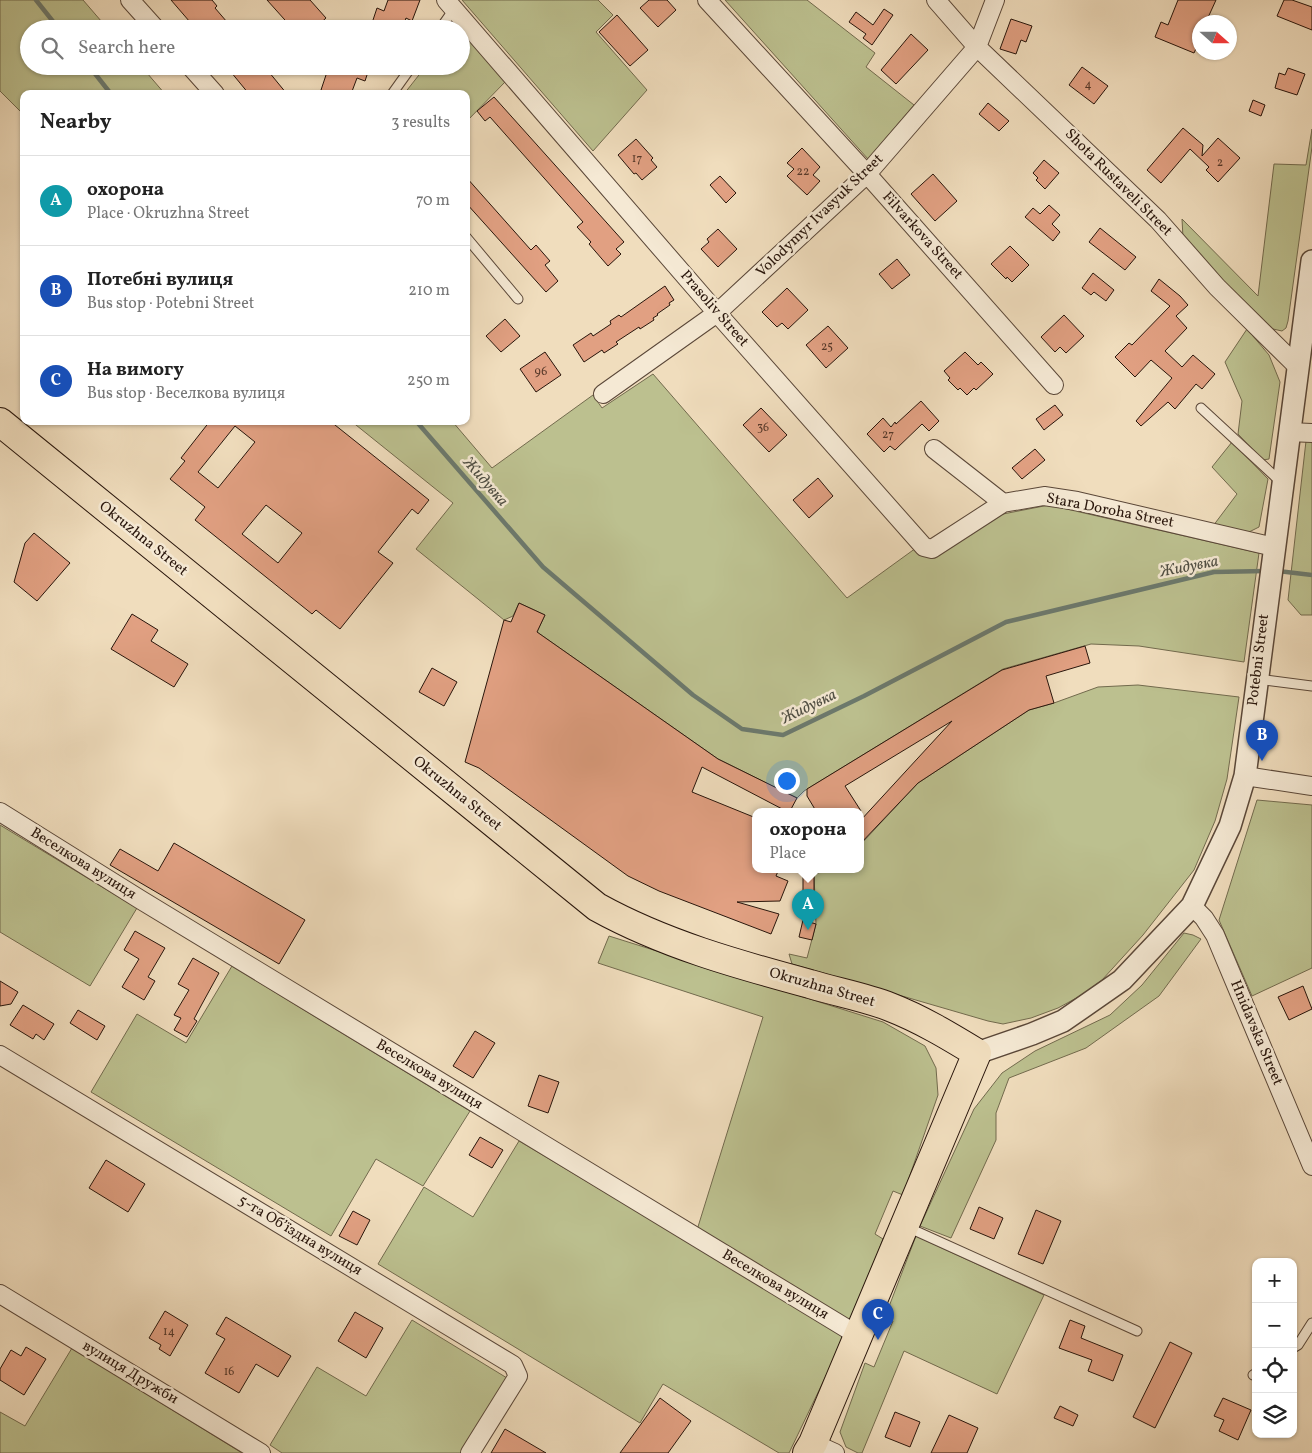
<!DOCTYPE html>
<html lang="en">
<head>
<meta charset="utf-8">
<style>
	body { margin:0; font-family:Vollkorn,serif; background:#f2f2f2; color:#222 }
	.controls { position:absolute; right:15px; bottom:15px; display:grid; overflow:hidden; border-radius:10px; box-shadow:0 1px 4px #0004 }
	.controls button { width:45px; height:45px; display:grid; place-items:center; padding:0; border:0; border-bottom:1px solid #e0e0e0; background:#fff; color:#222; font:25px sans-serif }
	.compass { position:absolute; left:1192px; top:15px; width:45px; height:45px; border-radius:50%; background:#fff; box-shadow:0 1px 4px #0004; rotate:111deg }
	.you { position:absolute; left:786px; top:780px; width:18px; height:18px; margin:-12px; border:4px solid #fff; border-radius:50%; background:#1a73e8; box-shadow:0 0 0 8px #1a73e833 }
	.badge { display:grid; place-items:center; width:32px; height:32px; border-radius:50%; background:#7c3aed; color:#fff; font-size:16px; font-weight:700 }
	.pin { position:absolute; translate:-50% -41px; filter:drop-shadow(0 1px 2px #0008) }
	.pin::after { content:''; position:absolute; top:26px; width:18px; height:15px; background:inherit; clip-path:polygon(0 0,100% 0,50% 100%) }
	.popup { position:absolute; left:752px; top:808px; width:112px; height:65px; box-sizing:border-box; display:grid; place-content:center; border-radius:10px; background:#fff; filter:drop-shadow(0 1px 4px #0005); font-size:16px; white-space:nowrap; color:#767676 }
	.popup b { font-size:19px; color:#222 }
	.popup::after { content:''; position:absolute; left:50%; top:100%; margin-left:-10px; border:10px solid transparent; border-top-color:#fff }
	.list { margin:0; padding:0; list-style:none }
	h2 { display:flex; justify-content:space-between; align-items:center; height:65px; margin:0; padding:0 20px; font-size:21px }
	h2 small { font-size:16px; font-weight:400; color:#767676 }
	.list li { display:grid; grid-template-columns:32px 1fr auto; gap:15px; align-items:center; box-sizing:border-box; height:90px; padding:0 20px; border-top:1px solid #e0e0e0 }
	.list b { display:block; font-size:19px; white-space:nowrap }
	.list p { margin:0; font-size:16px; white-space:nowrap; color:#767676 }
	.list em { font-size:16px; font-style:normal; color:#767676 }
	.icon { flex:none; width:28px; height:28px; fill:none; stroke:currentColor; stroke-width:2; stroke-linecap:round; stroke-linejoin:round }
	.map { position:relative; flex:none; width:1312px; height:1453px; overflow:hidden }
	.search { position:absolute; background:#fff; box-shadow:0 1px 4px #0004; left:20px; top:20px; width:450px; height:55px; display:flex; align-items:center; gap:12px; box-sizing:border-box; padding:0 18px; border-radius:28px; color:#767676; font-size:19px }
	.panel { position:absolute; background:#fff; box-shadow:0 1px 4px #0004; left:20px; top:90px; width:450px; height:335px; border-radius:10px }
	.map>svg:first-child { display:block }
	.green { fill:#bcc08f; stroke:#726a4d }
	.lines { fill:none; stroke-linecap:round; stroke-linejoin:round }
	.stream { stroke:#6c796d; stroke-width:4.5 }
	.building { fill:#e1a082; stroke:#28150b; fill-rule:evenodd }
	.service-casing { stroke:#5a4738; stroke-width:11 }
	.minor-casing { stroke:#5a4738; stroke-width:20 }
	.tertiary-casing { stroke:#5a4738; stroke-width:24 }
	.primary-casing { stroke:#28150b; stroke-width:30 }
	.service { stroke:#f5e9d4; stroke-width:9 }
	.minor { stroke:#f5e9d4; stroke-width:18 }
	.tertiary { stroke:#f5e9d4; stroke-width:21 }
	.primary { stroke:#f0ddbd; stroke-width:28 }
	.labels { text-anchor:middle; dominant-baseline:central; stroke-width:5; stroke-linejoin:round; paint-order:stroke }
	.number-label { font-size:12px; fill:#563829 }
	.street-label { font-size:15px; fill:#28150b; stroke:#f5e9d4 }
	.water-label { font-size:16px; font-style:italic; fill:#504f44; stroke:#f5e9d4 }
</style>
</head>
<body>
<div class="map">
<svg width="1312" height="1453" viewBox="0 0 1312 1453">
	<rect width="100%" height="100%" fill="#f0ddbd"/>
	<filter id="stains"><feTurbulence type="fractalNoise" baseFrequency=".004" numOctaves="4"/><feColorMatrix values="0 0 0 0 .2 0 0 0 0 .09 0 0 0 0 .02 0 0 0 .5 -.17"/></filter>
	<radialGradient id="worn" r=".72"><stop offset=".6" stop-color="#630" stop-opacity="0"/><stop offset="1" stop-color="#630" stop-opacity=".3"/></radialGradient>
	<path class="green" d="M0,0H83L108,29H29V66H141L165,94H24V115L0,91Z
		M462,0H598L613,15L596,32L647,90L593,151Z
		M725,0H807L875,53L866,67L914,105L868,159Z
		M461,31L505,82L466,122V94H404L426,66H461Z
		M1312,129V147L1288,321L1286,328L1282,331L1264,327L1183,238L1182,219L1258,296L1274,164L1306,165Z
		M1247,329L1269,355L1280,382L1269,459L1263,460L1238,434L1242,401L1225,362Z
		M653,374L847,598L916,548L998,515L1049,505L1259,553L1244,662L1139,646L1091,644L1003,669L804,791L797,798L718,759L537,632L545,615L519,603L513,616L504,620L416,549L453,503L351,421H452L492,468L593,395L602,408Z
		M1306,441H1312V615H1301L1288,600Z
		M1232,442L1268,479L1259,527L1245,534L1213,526L1237,494L1212,467Z
		M1138,685L1239,697L1227,779L1215,821L1194,870L1143,935L1102,980L1082,995L1058,1008L1031,1018L1003,1024L988,1021L792,964L789,954L807,958L816,924L814,874L833,869H860L861,844L918,783L1029,710L1054,703L1098,687Z
		M1257,800L1312,805V968L1252,996L1219,920Z
		M0,825L137,908L90,986L0,932Z
		M1184,933L1193,935L1201,939L1159,996L1086,1048L1009,1078L996,1113V1140L951,1238L920,1226L974,1109L1002,1073L1035,1051L1110,1015L1142,985Z
		M609,936L883,1022L925,1046L936,1068L938,1095L903,1195L893,1191L875,1234L883,1239L851,1322L697,1230L763,1017L598,963Z
		M232,966L470,1111L423,1186L376,1159L331,1236L91,1092L137,1014L186,1043Z
		M519,1141L829,1326L846,1334L789,1453H779L663,1384L640,1423L378,1264L424,1187L473,1217Z
		M916,1236L1044,1295L997,1394L904,1351L862,1453H858L846,1447L840,1432L865,1363L874,1367L893,1321L885,1317Z
		M412,1320L507,1378L461,1453H282L270,1445L317,1367L366,1396Z
		M72,1348L242,1453H0V1412L25,1426Z"/>
	<g class="lines">
		<path class="stream" d="M36,0L59,29
			M89,66L111,94
			M416,421L543,567L693,695L742,729L783,735L864,696L1006,622L1214,572L1265,571
			M1278,571L1312,575"/>
	</g>
	<path class="building" d="M171,0H212L217,6L215,8L233,29H196Z
		M267,0H310L326,18L314,29H293Z
		M388,0H420L412,21L406,18L402,29H370L377,8L384,11Z
		M649,0H667L676,10L658,27L640,8Z
		M1178,0H1216L1206,22H1200V40L1194,53L1155,37L1161,22L1168,25Z
		M1284,0H1292L1312,7V30L1277,16Z
		M884,9L893,15L872,45L863,38L866,34L849,22L856,12L873,25Z
		M617,15L648,50L630,66L599,32Z
		M1011,19L1032,26L1026,42L1021,40L1016,54L1000,49Z
		M911,34L928,50L896,84L881,70Z
		M226,66H264L287,94H249Z
		M329,66H370L365,81L357,78L351,94H330L321,90Z
		M1082,67L1108,86L1094,104L1069,85Z
		M1288,68L1305,74L1297,95L1275,88L1279,73L1285,75Z
		M494,97L624,242L616,249L621,254L608,266L589,244L591,242L577,227L583,222L490,117L485,121L477,111Z
		M1253,100L1265,105L1261,116L1249,111Z
		M988,103L1009,121L999,131L979,114Z
		M1183,128L1203,145L1202,156L1218,138L1240,158L1218,182L1206,170L1209,167L1190,149L1161,183L1147,170Z
		M636,139L653,158L651,160L657,167L642,180L636,173L634,174L618,155Z
		M802,148L820,167L813,175L820,181L807,195L787,176L794,169L787,163Z
		M1044,160L1059,173L1045,189L1036,180L1038,178L1033,173Z
		M933,174L957,201L935,221L911,194Z
		M720,176L736,193L726,203L710,185Z
		M466,177L530,249L531,250L536,245L550,261L545,265L558,281L546,292L466,203Z
		M1049,205L1060,215L1052,224L1060,232L1053,241L1025,217L1033,208L1040,214Z
		M1100,228L1136,257L1125,270L1089,242Z
		M718,229L737,249L718,267L701,249L709,242L707,239Z
		M1010,246L1029,265L1012,282L1007,277L1006,279L991,264Z
		M897,259L910,275L892,289L879,274Z
		M1093,273L1114,290L1106,301L1094,292L1091,295L1082,288Z
		M1159,279L1180,296L1188,305L1176,316L1187,328L1165,351L1182,367L1193,355L1215,374L1202,389L1196,384L1175,409L1168,402L1141,426L1136,421L1172,378L1151,360L1135,377L1115,357L1129,343L1132,345L1170,306L1151,291Z
		M665,286L674,300L669,303L670,305L657,314L658,315L653,318L654,320L640,329L639,327L616,342L618,344L604,353L602,350L584,362L573,345L591,333L593,336L611,324L610,321L619,315L621,317Z
		M787,288L808,310L788,329L782,323L777,327L762,312Z
		M1064,315L1084,336L1066,353L1060,347L1055,352L1041,337Z
		M505,319L520,336L501,352L486,336Z
		M828,326L848,348L826,368L806,345Z
		M545,352L561,375L536,392L520,369Z
		M965,352L978,365L981,362L993,374L976,390L974,388L967,395L960,388L958,390L948,380L950,378L944,371Z
		M921,401L939,421L929,431L922,424L895,450L890,446L884,452L867,434L883,418L891,427L895,422L896,424Z
		M1055,405L1063,415L1044,430L1036,419Z
		M761,408L787,435L769,452L743,425Z
		M210,421H330L429,500L418,514L412,509L378,552L393,563L340,629L316,610L312,614L195,520L205,507L170,479L185,461L181,458ZM235,426L255,442L218,488L198,472ZM266,505L302,533L278,563L242,534Z
		M1035,449L1045,460L1022,479L1012,468Z
		M818,478L833,496L809,518L793,500Z
		M34,533L70,563L37,601L14,582L25,543Z
		M519,603L545,615L537,632L718,759L797,798L790,811H786L702,767L692,792L756,818V869H779L776,876L788,881L780,901L737,902L779,914L771,934L659,891L628,876L479,768L465,762L504,620L511,622Z
		M132,614L158,630L151,641L188,664L174,687L111,649Z
		M1085,646L1090,663L1046,676L1054,703L1029,710L918,783L860,844V821L952,721L845,786L861,811H816L807,796V789L1002,670Z
		M432,668L457,682L444,706L419,692Z
		M174,843L305,920L279,964L110,865L120,849L158,871Z
		M803,869H814V901H803Z
		M803,920L816,924L812,940L799,937Z
		M135,931L165,948L148,977L155,981L144,1000L122,987L139,959L124,950Z
		M193,958L219,973L202,1004L194,1019L197,1021L187,1037L174,1030L181,1018L174,1015L189,990L178,984Z
		M0,981L18,992L11,1004L0,1006Z
		M1303,986L1312,1009L1289,1020L1278,997Z
		M23,1005L54,1024L44,1040L36,1034L33,1039L10,1025Z
		M78,1010L105,1026L97,1040L70,1023Z
		M475,1031L495,1043L473,1078L453,1066Z
		M539,1075L559,1082L548,1113L528,1106Z
		M480,1137L503,1150L492,1168L469,1155Z
		M106,1160L145,1184L128,1212L89,1188Z
		M979,1207L1003,1218L994,1239L970,1229Z
		M1036,1210L1061,1221L1043,1264L1018,1254Z
		M353,1211L370,1220L357,1245L339,1236Z
		M165,1311L188,1325L170,1356L159,1349L161,1345L149,1338Z
		M355,1312L383,1328L366,1358L338,1341Z
		M226,1317L291,1356L278,1377L256,1364L239,1393L205,1373L225,1339L216,1334Z
		M1070,1320L1085,1326L1081,1338L1123,1355L1113,1381L1088,1371L1092,1360L1059,1348Z
		M1170,1342L1192,1353L1155,1428L1133,1417Z
		M26,1347L46,1359L24,1395L0,1380V1369L11,1350L21,1356Z
		M660,1398L691,1421L668,1453H620Z
		M1223,1398L1251,1410L1238,1440L1219,1431L1224,1420L1214,1416Z
		M1060,1406L1078,1415L1073,1426L1054,1418Z
		M895,1412L920,1422L910,1447L885,1437Z
		M949,1415L978,1428L967,1453H931Z
		M505,1429L546,1453H491Z"/>
	<g class="lines">
		<defs>
			<path id="service" d="M440,29L454,9
				M392,94L412,66
				M466,237L518,299
				M1201,408L1282,483
				M1257,679L1312,686
				M907,1227L1137,1331
				M1293,1348L1298,1345L1312,1323
				M1253,1375L1256,1373"/>
			<path id="minor" d="M130,0L156,29
				M446,0L717,313L924,547L932,549L1003,503L1044,496L1077,501L1274,547
				M707,0L867,174L1054,385
				M936,0L977,47L1158,220L1217,287L1298,367
				M190,66L215,94
				M603,394L717,313L867,174L977,47L995,0
				M1289,432L1312,433
				M934,449L1003,503
				M1245,776L1312,786
				M0,812L141,900L859,1336
				M1192,906L1204,918L1215,935L1312,1166
				M0,1055L513,1365L518,1376L470,1453
				M0,1294L261,1453
				M813,1443L835,1453"/>
			<path id="tertiary" d="M977,1053L1032,1034L1063,1021L1122,980L1192,906L1230,826L1245,776L1312,261"/>
			<path id="primary" d="M0,422L597,907C664,944 736,964 810,984C836,992 865,997 890,1007C921,1019 949,1036 977,1053L813,1443L807,1453"/>
		</defs>
		<use href="#service" class="service-casing"/>
		<use href="#minor" class="minor-casing"/>
		<use href="#tertiary" class="tertiary-casing"/>
		<use href="#primary" class="primary-casing"/>
		<use href="#service" class="service"/>
		<use href="#minor" class="minor"/>
		<use href="#tertiary" class="tertiary"/>
		<use href="#primary" class="primary"/>
	</g>
	<g class="labels">
		<g class="number-label">
			<text x="1088" y="85">4</text>
			<text x="637" y="159">17</text>
			<text x="1220" y="163">2</text>
			<text x="803" y="172">22</text>
			<text x="827" y="347">25</text>
			<text x="541" y="372">96</text>
			<text x="763" y="428">36</text>
			<text x="888" y="435">27</text>
			<text x="169" y="1332">14</text>
			<text x="229" y="1372">16</text>
		</g>
		<g class="street-label">
			<text transform="translate(1118 183) rotate(45)">Shota Rustaveli Street</text>
			<text transform="translate(820 216) rotate(-44)">Volodymyr Ivasyuk Street</text>
			<text transform="translate(922 236) rotate(48)">Filvarkova Street</text>
			<text transform="translate(714 309) rotate(49)">Prasoliv Street</text>
			<text transform="translate(1110 511) rotate(11)">Stara Doroha Street</text>
			<text transform="translate(143 539) rotate(39)">Okruzhna Street</text>
			<text transform="translate(1259 660) rotate(-83)">Potebni Street</text>
			<text transform="translate(457 794) rotate(39)">Okruzhna Street</text>
			<text transform="translate(83 864) rotate(32)">Веселкова вулиця</text>
			<text transform="translate(822 988) rotate(16)">Okruzhna Street</text>
			<text transform="translate(1256 1033) rotate(67)">Hnidavska Street</text>
			<text transform="translate(429 1075) rotate(31)">Веселкова вулиця</text>
			<text transform="translate(300 1236) rotate(31)">5-та Обʼїздна вулиця</text>
			<text transform="translate(775 1285) rotate(31)">Веселкова вулиця</text>
			<text transform="translate(130 1373) rotate(31)">вулиця Дружби</text>
		</g>
		<g class="water-label">
			<text transform="translate(485 482) rotate(49)">Жидувка</text>
			<text transform="translate(1189 567) rotate(-11)">Жидувка</text>
			<text transform="translate(809 707) rotate(-26)">Жидувка</text>
		</g>
	</g>
	<rect width="100%" height="100%" filter="url(#stains)"/>
	<rect width="100%" height="100%" fill="url(#worn)"/>
</svg>
<div class="controls">
<button>+</button>
<button>−</button>
<button><svg class="icon" aria-label="locate" viewBox="0 0 24 24"><circle cx="12" cy="12" r="6"/><path d="M12 2v4M12 18v4M2 12h4M18 12h4"/></svg></button>
<button><svg class="icon" aria-label="layers" viewBox="0 0 24 24"><path d="M12 4l9 5-9 5-9-5zM3 14l9 5 9-5"/></svg></button>
</div>
<svg class="compass" viewBox="-18 -18 36 36"><path d="M0-13l5 13h-10z" fill="#e53935"/><path d="M0 13l5-13h-10z" fill="#767676"/></svg>
<div class="you"></div>
<div class="pin badge" style="left:808px;top:930px;background:#0f9aa8">A</div>
<div class="popup"><b>охорона</b>Place</div>
<div class="pin badge" style="left:1262px;top:761px;background:#1a4fb4">B</div>
<div class="pin badge" style="left:878px;top:1340px;background:#1a4fb4">C</div>
<div class="search"><svg class="icon" aria-label="search" viewBox="0 0 24 24"><circle cx="10" cy="10" r="6"/><path d="M15 15l6 6"/></svg>Search here</div>
<section class="panel">
<h2>Nearby<small>3 results</small></h2>
<ul class="list">
<li><span class="badge" style="background:#0f9aa8">A</span><div><b>охорона</b><p>Place · Okruzhna Street</p></div><em>70 m</em></li>
<li><span class="badge" style="background:#1a4fb4">B</span><div><b>Потебні вулиця</b><p>Bus stop · Potebni Street</p></div><em>210 m</em></li>
<li><span class="badge" style="background:#1a4fb4">C</span><div><b>На вимогу</b><p>Bus stop · Веселкова вулиця</p></div><em>250 m</em></li>
</ul>
</section>
</div>
</body>
</html>
